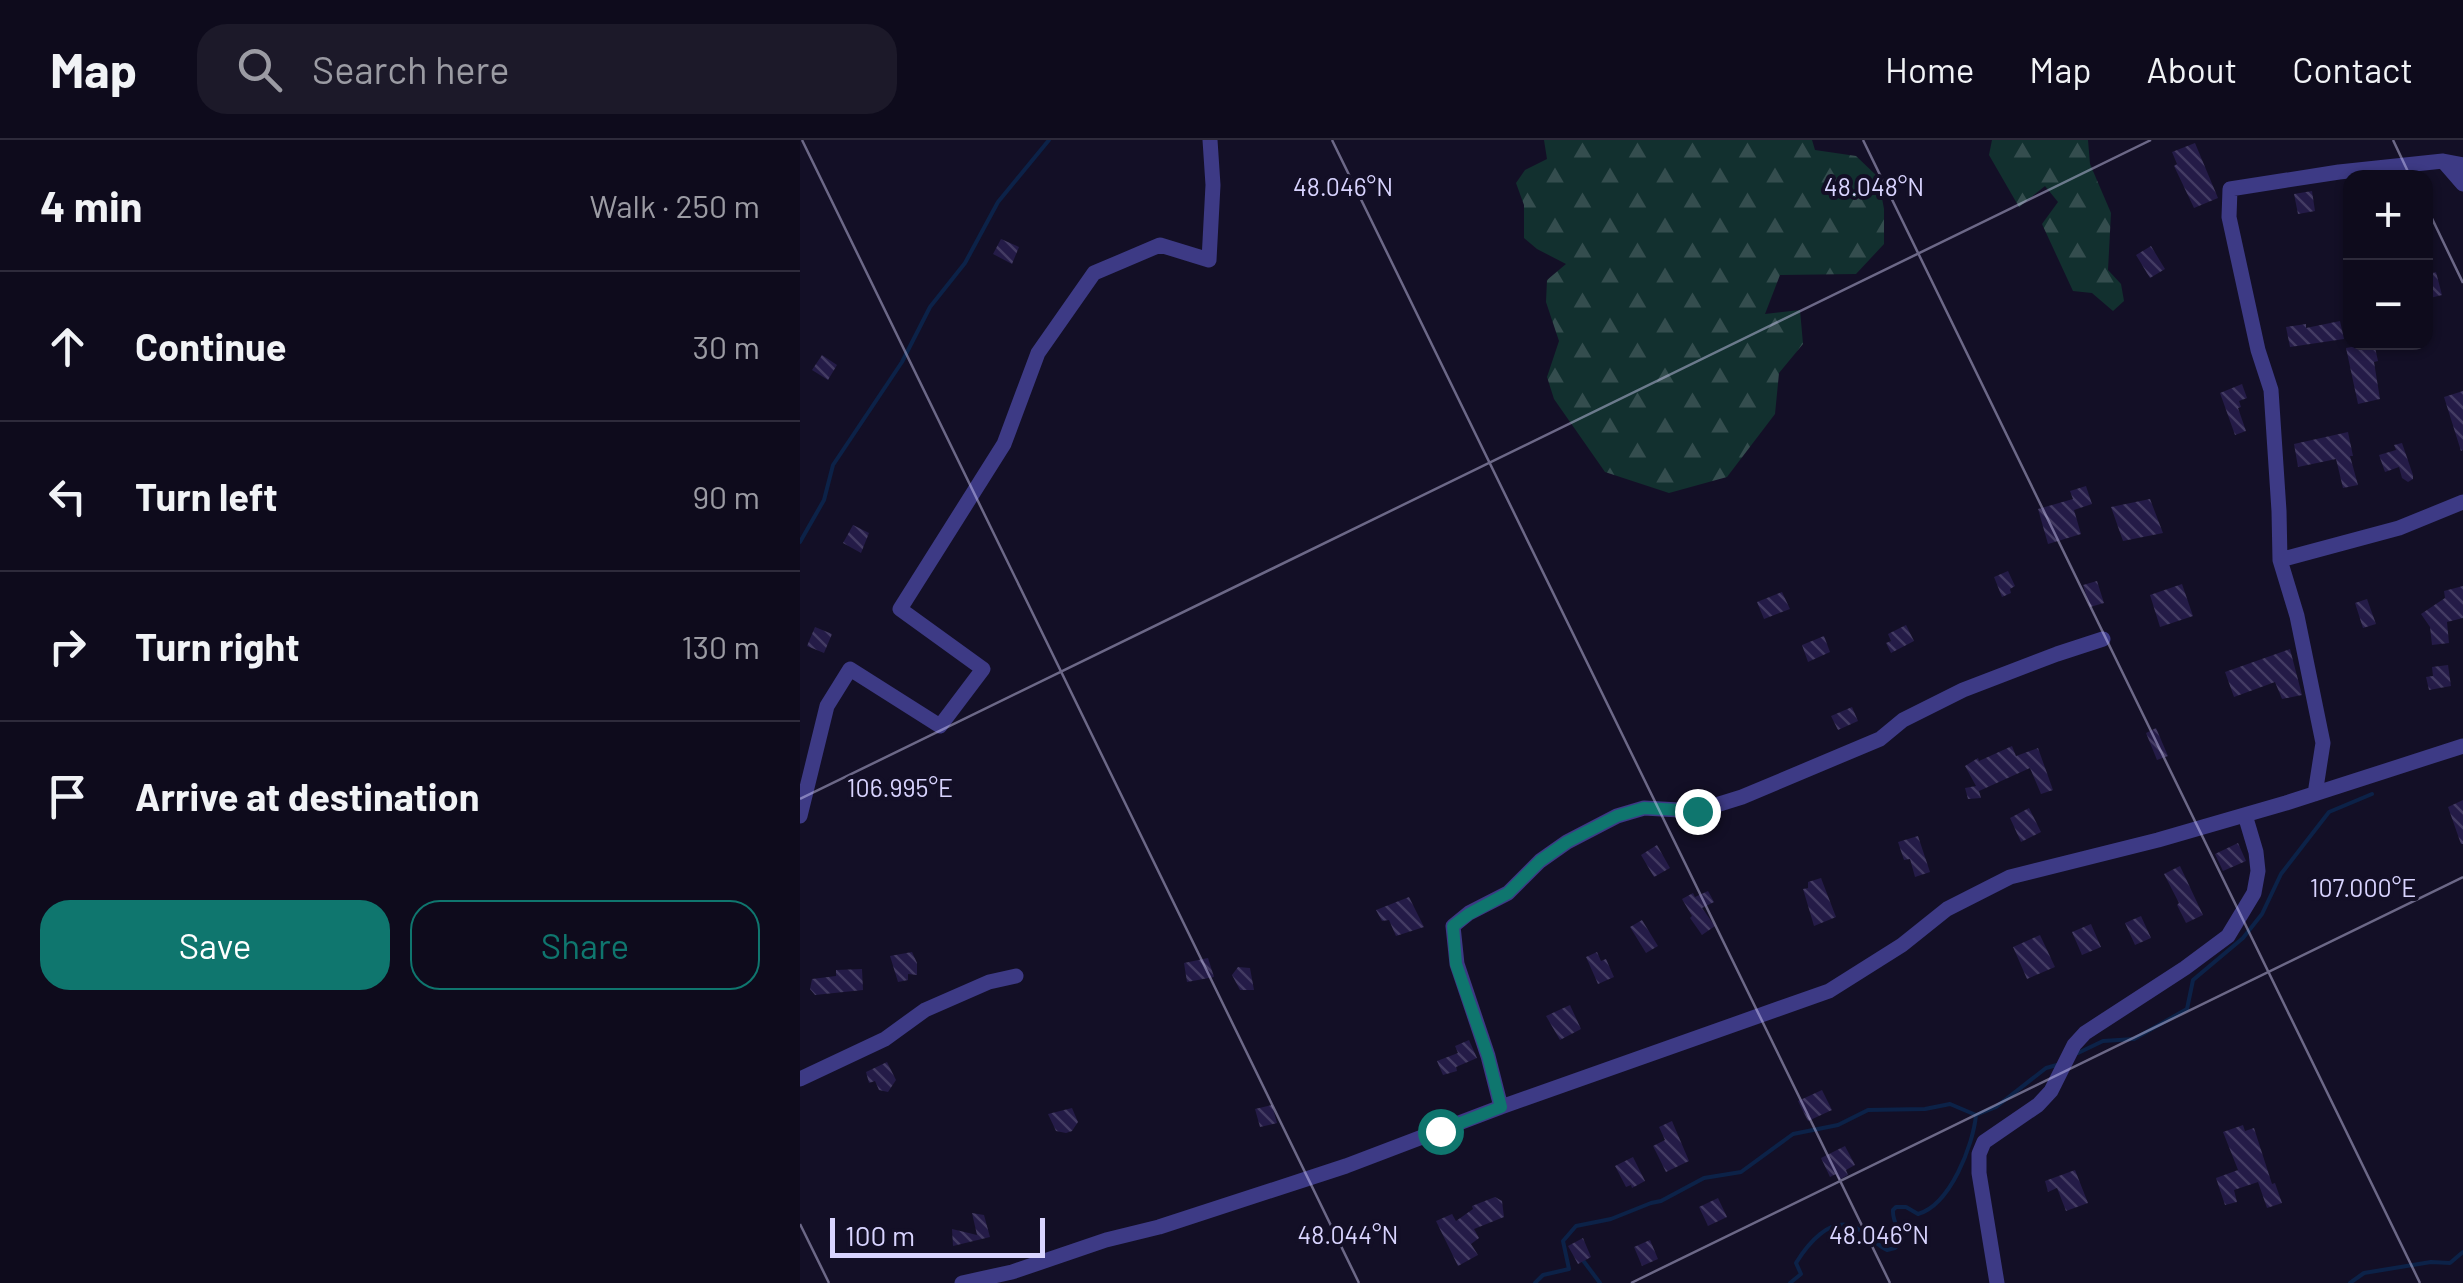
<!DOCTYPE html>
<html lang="en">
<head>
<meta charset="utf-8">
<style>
	body { margin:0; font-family:Barlow,sans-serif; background:#1c1929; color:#f1f3f6 }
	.controls { position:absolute; right:30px; top:30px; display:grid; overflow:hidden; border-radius:20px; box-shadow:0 2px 8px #0004 }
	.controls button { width:90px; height:90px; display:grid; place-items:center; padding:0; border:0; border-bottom:2px solid #2e2b3b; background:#0e0b1c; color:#f1f3f6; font:50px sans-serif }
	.scale { position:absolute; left:30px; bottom:25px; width:215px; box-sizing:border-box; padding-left:10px; border:5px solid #d9d4ff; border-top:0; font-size:28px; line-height:35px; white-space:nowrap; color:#d9d4ff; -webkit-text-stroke:8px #130f26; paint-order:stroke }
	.stop { position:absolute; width:30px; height:30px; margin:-22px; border:8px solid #0f766e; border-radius:50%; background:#fff }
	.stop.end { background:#0f766e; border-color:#fff; box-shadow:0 2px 10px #0008 }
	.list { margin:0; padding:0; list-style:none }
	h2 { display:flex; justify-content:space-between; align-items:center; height:130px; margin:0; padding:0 40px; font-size:42px }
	h2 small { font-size:32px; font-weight:400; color:#9b9ba3 }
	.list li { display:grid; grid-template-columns:65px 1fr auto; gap:30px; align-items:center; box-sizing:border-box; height:150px; padding:0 40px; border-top:2px solid #2e2b3b }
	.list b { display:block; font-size:38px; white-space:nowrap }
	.list em { font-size:32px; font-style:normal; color:#9b9ba3 }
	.actions { display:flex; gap:20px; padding:30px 40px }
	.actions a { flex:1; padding:22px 0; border:2px solid #0f766e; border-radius:30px; text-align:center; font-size:35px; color:#0f766e }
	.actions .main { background:#0f766e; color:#fff }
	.icon { flex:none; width:55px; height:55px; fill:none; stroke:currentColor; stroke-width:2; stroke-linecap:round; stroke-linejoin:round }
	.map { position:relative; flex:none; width:1663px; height:1143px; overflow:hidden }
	header { display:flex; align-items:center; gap:60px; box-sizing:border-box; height:140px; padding:0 50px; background:#0e0b1c; border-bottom:2px solid #2e2b3b }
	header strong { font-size:48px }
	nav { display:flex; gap:55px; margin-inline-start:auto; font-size:35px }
	.search { width:700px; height:90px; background:#1c1929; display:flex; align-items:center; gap:25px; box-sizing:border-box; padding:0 35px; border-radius:30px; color:#9b9ba3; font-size:38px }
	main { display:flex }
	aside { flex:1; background:#0e0b1c }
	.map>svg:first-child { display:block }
	.forest { fill:url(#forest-firs) }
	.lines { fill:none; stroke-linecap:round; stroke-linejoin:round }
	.stream { stroke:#0c2248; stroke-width:4 }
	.building { fill:url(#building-back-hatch) }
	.street { stroke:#3d3a85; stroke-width:15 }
	.route { stroke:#0f766e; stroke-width:12 }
	.ticks { fill:none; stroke:#d9d4ff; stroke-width:2.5; stroke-opacity:0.45 }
	.ticks-label { font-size:25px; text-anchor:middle; fill:#d9d4ff; stroke:#130f26; stroke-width:8; stroke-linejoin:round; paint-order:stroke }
</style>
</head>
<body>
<header>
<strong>Map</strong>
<div class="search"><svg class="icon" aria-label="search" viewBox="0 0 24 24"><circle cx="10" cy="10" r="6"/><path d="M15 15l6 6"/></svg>Search here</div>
<nav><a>Home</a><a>Map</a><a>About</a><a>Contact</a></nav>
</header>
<main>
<aside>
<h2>4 min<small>Walk · 250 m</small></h2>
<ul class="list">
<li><svg class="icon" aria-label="ahead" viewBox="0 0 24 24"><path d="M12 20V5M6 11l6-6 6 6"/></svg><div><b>Continue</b></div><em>30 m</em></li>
<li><svg class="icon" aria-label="left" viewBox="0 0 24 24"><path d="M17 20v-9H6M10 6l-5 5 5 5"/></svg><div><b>Turn left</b></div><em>90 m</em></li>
<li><svg class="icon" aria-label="right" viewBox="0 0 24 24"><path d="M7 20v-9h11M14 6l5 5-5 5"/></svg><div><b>Turn right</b></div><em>130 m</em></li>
<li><svg class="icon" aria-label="arrive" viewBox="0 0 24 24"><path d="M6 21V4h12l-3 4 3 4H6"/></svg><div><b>Arrive at destination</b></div></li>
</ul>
<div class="actions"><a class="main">Save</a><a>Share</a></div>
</aside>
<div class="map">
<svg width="1663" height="1143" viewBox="0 0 1663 1143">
	<defs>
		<pattern id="forest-firs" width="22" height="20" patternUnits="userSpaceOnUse" patternTransform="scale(2.5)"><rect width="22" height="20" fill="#12302f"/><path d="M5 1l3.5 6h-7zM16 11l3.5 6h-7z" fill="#344d4e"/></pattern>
		<pattern id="building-back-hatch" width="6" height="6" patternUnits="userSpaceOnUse" patternTransform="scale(2.5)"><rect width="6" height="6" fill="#241b47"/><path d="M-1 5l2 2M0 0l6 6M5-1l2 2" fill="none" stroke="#433b63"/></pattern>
	</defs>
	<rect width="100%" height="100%" fill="#130f26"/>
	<path class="forest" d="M744,0H1012L1015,10L1056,16L1078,37L1084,69V104L1056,134L980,135L965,174L1000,170L1003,204L979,233L975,274L927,337L869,353L805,332L754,259L747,237L759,201L746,162L747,140L766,124L737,109L724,98V65L716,43L725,30L747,19Z
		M1192,0H1288L1290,24L1311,73L1308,130L1321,144L1324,161L1313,171L1292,153L1273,151L1242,84L1258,62L1245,46L1219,67L1189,15Z"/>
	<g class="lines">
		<path class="stream" d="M0,402L24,360L33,325L102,222L130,167L165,123L198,62L249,0
			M1278,913L1303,901L1334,899L1387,869L1393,840L1443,798L1462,774L1481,734L1529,672L1572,654
			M782,1119L800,1143
			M735,1143L743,1135L769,1129L763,1101L776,1086L811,1079L851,1063L861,1061L904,1038L941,1032L993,994L1038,985L1068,970L1125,969L1150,964L1176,975
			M990,1143L1001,1134L996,1123C1007,1105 1030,1076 1054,1087C1066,1092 1075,1104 1087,1110L1095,1108L1101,1103C1101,1091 1092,1082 1093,1070L1096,1067H1106L1118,1074C1150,1065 1173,1006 1176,975L1196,967L1246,928L1257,925
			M1550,1143L1564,1133L1631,1122L1650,1123L1663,1112"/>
	</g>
	<path class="building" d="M1395,3L1418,58L1394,68L1374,26L1377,24L1372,12Z
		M1512,51L1515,71L1498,74L1494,54Z
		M201,99L219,107L212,124L193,114Z
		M1351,106L1365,129L1350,138L1336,115Z
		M1636,132L1642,155L1626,159V135Z
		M1540,181L1544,199L1490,207L1486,187L1506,184V188Z
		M1574,203L1578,221L1574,222L1580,259L1558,264L1546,208Z
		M22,215L37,225L28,240L12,230Z
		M1442,244L1447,258L1439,261L1441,267L1438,268L1446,291L1435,295L1420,253Z
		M1663,251V310L1661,311L1644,257Z
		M1548,292L1553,316H1550L1558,345L1543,348L1536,319L1498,327L1494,304Z
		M1602,303L1613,335V339L1608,342L1602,338L1599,327L1585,332L1579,315L1596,310L1594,305Z
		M1286,346L1292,364L1274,370L1281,394L1248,404L1238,369L1273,359L1270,351Z
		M1350,359L1363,393L1323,401L1311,367Z
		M53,385L69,393L61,413L43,403Z
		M1208,431L1215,446L1210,449L1211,453L1202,457L1194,437Z
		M1297,441L1304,463L1290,467L1283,445Z
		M1382,444L1393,476L1360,487L1350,455Z
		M1663,446V478L1647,482L1649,503L1632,505L1630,487L1621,474L1645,458L1644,451Z
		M982,452L990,469L964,479L957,462Z
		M1567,459L1576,484L1563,488L1555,463Z
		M1106,485L1114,501L1091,513L1086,503L1091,501L1088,494Z
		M15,487L32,494L24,513L7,506Z
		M1024,496L1030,512L1008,522L1002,505Z
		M1490,509L1502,555L1482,559L1475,542L1434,557L1425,532Z
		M1648,525L1651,546L1629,550L1626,537L1633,536L1632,527Z
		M1052,567L1058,581L1038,590L1031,576Z
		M1356,588L1368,616L1357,620L1346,593Z
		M1212,606L1216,616L1238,608L1253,650L1241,654L1230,628L1179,651L1181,658L1168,659L1165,648L1176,646L1165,626L1178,618L1179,621Z
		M1663,660V704H1661L1648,667Z
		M1229,668L1241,692L1221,702L1210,678Z
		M1118,696L1130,732L1115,737L1110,719L1104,720L1098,702Z
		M1438,703L1446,721L1423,731L1415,714Z
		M857,705L870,728L854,737L841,715Z
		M1380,726L1403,775L1386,783L1377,765L1379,763L1364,734Z
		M1021,738L1036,777L1014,786L1003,749L1008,748V742Z
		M908,751L914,762L902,768L915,786L902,795L890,778L892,776L882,759L893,753L895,757Z
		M609,757L624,787L596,796L589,780L582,781L576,770Z
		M1341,776L1351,798L1335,805L1325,783Z
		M842,780L858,806L846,813L830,787Z
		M1291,784L1301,807L1282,815L1272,792Z
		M1240,795L1255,827L1227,839L1213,807Z
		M112,812L117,823V835L108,834V840L98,842L90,816Z
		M797,812L801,821L806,819L814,837L798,844L786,817Z
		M408,818L414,837L387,842L384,823Z
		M438,827L450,828L454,850H440L432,835Z
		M62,829L63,850L15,855L10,849L12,839L36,836V830Z
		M770,865L781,889L760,900L746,876Z
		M669,900L677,918L656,927L657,931L643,935L637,921L658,913L655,906Z
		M87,922L96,940L88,952L79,950L75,941L69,943L66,932Z
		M1022,950L1032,970L1008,981L998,961Z
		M472,965L477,983L460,987L455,969Z
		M272,968L278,982L272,991L266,993L256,991L248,974Z
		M872,981L889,1021L866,1032L853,1006L865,1000L859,987Z
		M1443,985L1445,991L1454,988L1472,1044L1475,1043L1482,1063L1467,1068L1458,1042L1434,1050L1437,1062L1425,1065L1416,1038L1438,1030L1423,992Z
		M1045,1006L1055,1025L1046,1030L1048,1035L1039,1040L1036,1034L1030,1037L1021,1018Z
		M833,1017L845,1041L832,1048L831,1045L826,1047L815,1026Z
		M1275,1030L1288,1063L1266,1071L1257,1048L1248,1052L1245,1041Z
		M695,1057L702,1061L704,1077L674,1089L679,1098L671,1104L678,1115L658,1126L636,1081L652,1074L656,1081L673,1069L672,1066Z
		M918,1058L927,1077L908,1086L899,1067Z
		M172,1073L184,1075L190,1097L153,1106L152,1089L177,1095Z
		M783,1098L791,1117L778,1124L768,1106Z
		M850,1100L858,1119L842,1126L834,1107Z"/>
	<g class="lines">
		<path class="street" d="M1643,21L1663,44
			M1480,420L1599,388L1663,362
			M1515,654L1523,603L1497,476L1480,420L1479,371L1471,250L1458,210L1429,77L1430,49L1539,32L1643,21L1663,25
			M0,676L27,566L50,529L140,586L183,529L100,469L204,304L238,213L294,133L360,105L409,120L413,45L410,0
			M0,939L85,899L125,870L189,842L216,836
			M701,967L688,916L657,824L653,786L669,773L708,753L740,721L767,702L817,676L844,668L897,671L942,657L1080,599L1103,580L1163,550L1257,514L1303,499
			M162,1143L212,1132L306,1100L359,1087L546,1026L701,967L1029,851L1102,805L1147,769L1210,737L1358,700L1486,663L1663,606
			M1197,1143L1179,1033V1014L1184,1002L1238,965L1251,951L1274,905L1285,893L1385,828L1428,796L1454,753L1458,731L1456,712L1445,675"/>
	</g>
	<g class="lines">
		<path class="route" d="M640,991L701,967L688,916L656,824L653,786L669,774L708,753L740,721L767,702L817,676L844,668L897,671"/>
	</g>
	<path class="ticks" d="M2,0L559,1143M532,0L1090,1143M1063,0L1620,1143M1593,0L1611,38M1626,66L1663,143M0,659L1351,0M0,1084L29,1143M831,1143L1663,737"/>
	<g class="ticks-label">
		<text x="543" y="56">48.046°N</text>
		<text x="1074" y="56">48.048°N</text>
		<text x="100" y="657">106.995°E</text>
		<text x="1563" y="757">107.000°E</text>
		<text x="548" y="1104">48.044°N</text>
		<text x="1079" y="1104">48.046°N</text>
	</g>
</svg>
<div class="controls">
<button>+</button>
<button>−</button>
</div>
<div class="scale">100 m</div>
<div class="stop" style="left:640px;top:991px"></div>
<div class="stop end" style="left:897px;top:671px"></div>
</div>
</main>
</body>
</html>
